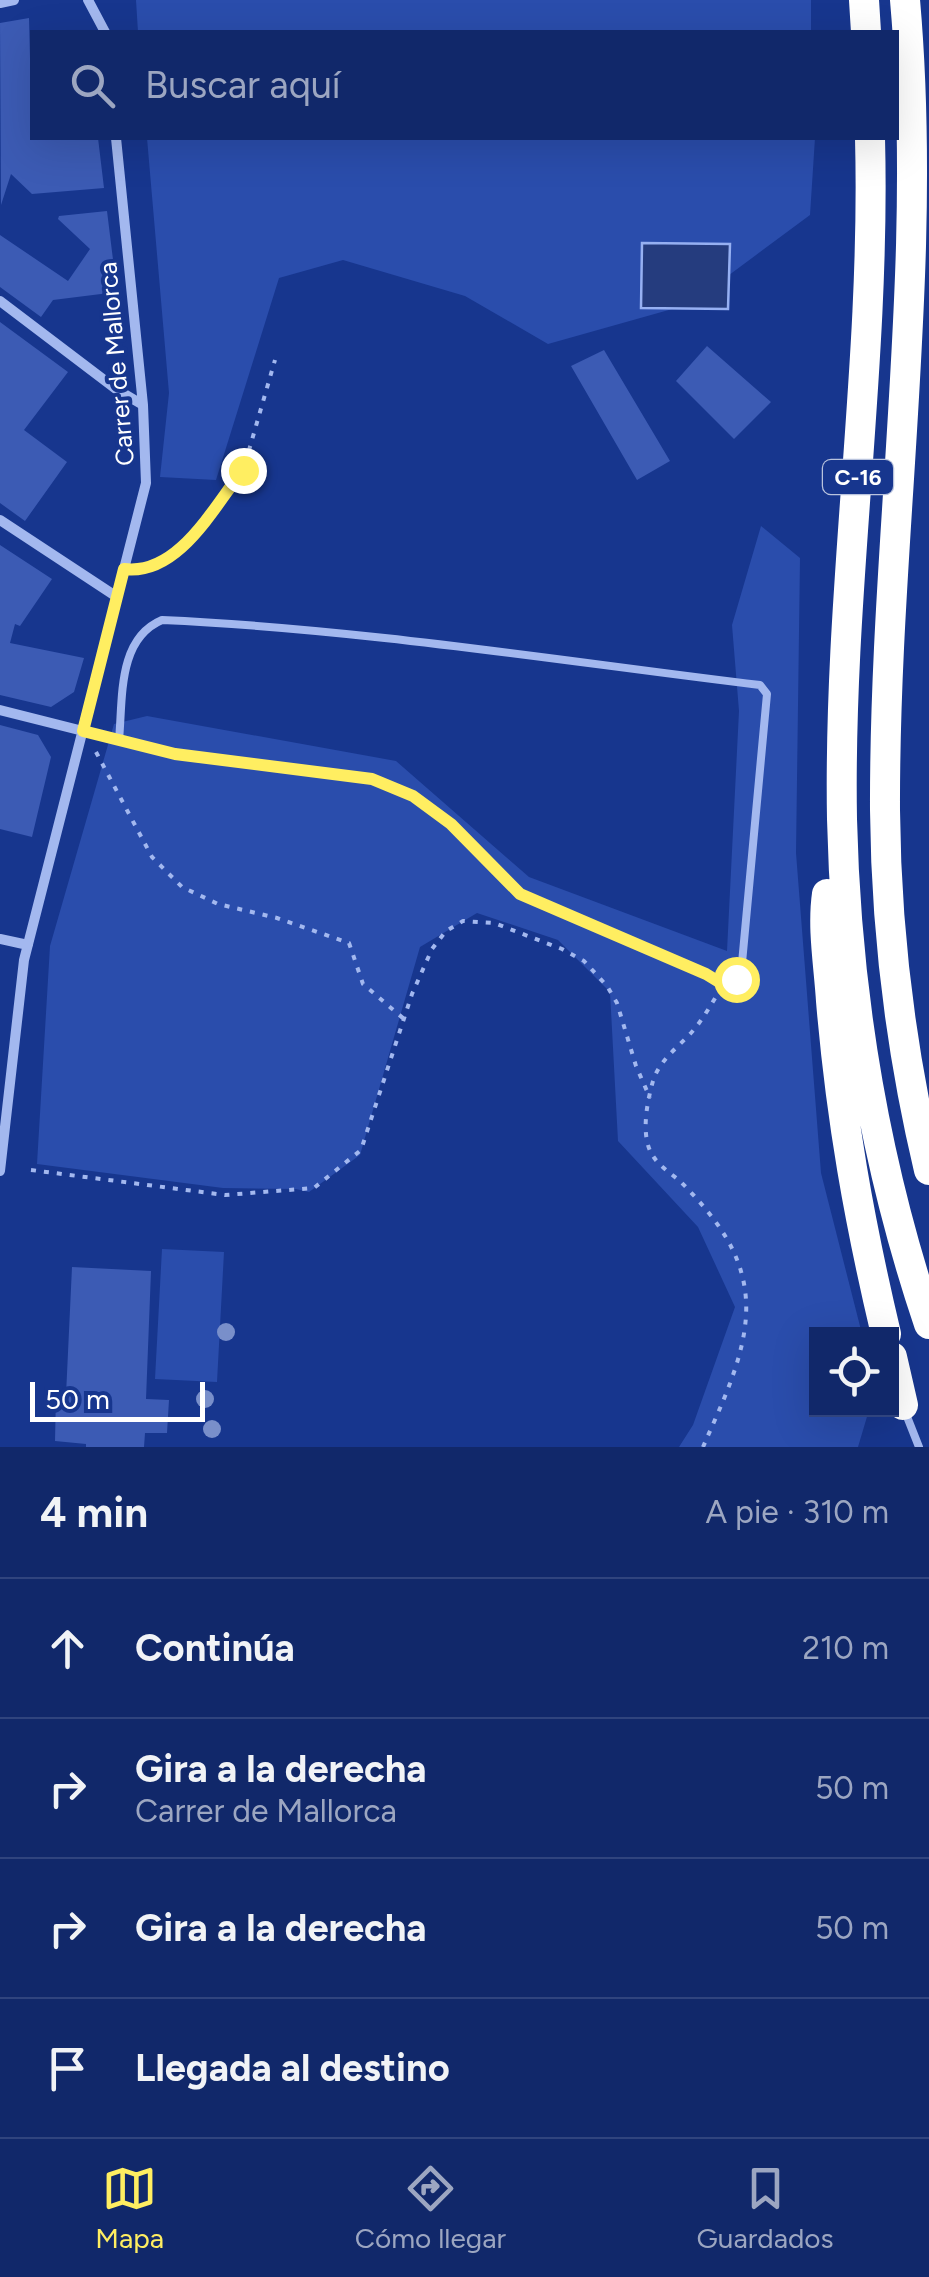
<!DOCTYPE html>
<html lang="es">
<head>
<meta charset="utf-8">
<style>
	body { margin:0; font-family:Figtree,sans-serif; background:#1e3472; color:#f1f3f6 }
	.controls { position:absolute; right:30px; bottom:30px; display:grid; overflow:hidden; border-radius:0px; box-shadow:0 10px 40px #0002 }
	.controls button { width:90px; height:90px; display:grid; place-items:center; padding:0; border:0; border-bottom:2px solid #30447e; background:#11286a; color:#f1f3f6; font:50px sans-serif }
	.scale { position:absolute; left:30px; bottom:25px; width:175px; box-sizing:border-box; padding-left:10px; border:5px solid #fff; border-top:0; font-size:28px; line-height:35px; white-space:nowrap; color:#fff; -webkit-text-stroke:8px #17368e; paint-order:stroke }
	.stop { position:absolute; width:30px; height:30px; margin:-22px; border:8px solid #ffee61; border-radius:50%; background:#fff }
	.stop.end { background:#ffee61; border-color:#fff; box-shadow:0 2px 10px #0008 }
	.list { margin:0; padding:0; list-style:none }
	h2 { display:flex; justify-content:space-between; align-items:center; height:130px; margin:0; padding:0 40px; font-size:42px }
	h2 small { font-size:32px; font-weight:400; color:#9ca6c1 }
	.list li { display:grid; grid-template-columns:65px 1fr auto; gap:30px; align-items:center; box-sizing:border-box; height:140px; padding:0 40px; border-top:2px solid #30447e }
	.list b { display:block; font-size:38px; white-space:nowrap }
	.list p { margin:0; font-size:32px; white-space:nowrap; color:#9ca6c1 }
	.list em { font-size:32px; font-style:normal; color:#9ca6c1 }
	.icon { flex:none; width:55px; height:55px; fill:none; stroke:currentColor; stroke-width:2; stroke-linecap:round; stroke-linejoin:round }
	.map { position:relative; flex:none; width:929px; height:1447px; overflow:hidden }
	.search { position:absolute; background:#11286a; box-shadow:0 10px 40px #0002; left:30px; right:30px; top:30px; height:110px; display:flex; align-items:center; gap:25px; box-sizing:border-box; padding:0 35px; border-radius:0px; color:#9ca6c1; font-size:38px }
	.sheet { height:690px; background:#11286a }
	nav { display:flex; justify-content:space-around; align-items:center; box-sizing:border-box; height:140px; border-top:2px solid #30447e; background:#11286a; font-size:28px; color:#9ca6c1 }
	nav a { display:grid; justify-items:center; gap:5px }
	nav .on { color:#ffee61 }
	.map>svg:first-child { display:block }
	.green { fill:#2a4dac }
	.water { fill:#253c7e; stroke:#96b0f2; stroke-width:2.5 }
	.building { fill:#3c5bb4 }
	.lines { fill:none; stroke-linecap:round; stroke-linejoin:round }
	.path { stroke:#a3b8ef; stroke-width:4; stroke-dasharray:5 8; stroke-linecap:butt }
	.service { stroke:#a3b8ef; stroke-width:8 }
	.minor { stroke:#a3b8ef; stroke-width:10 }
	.motorway { stroke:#fff; stroke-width:30 }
	.tree { fill:#798fca }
	.route { stroke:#ffee61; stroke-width:12 }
	.labels { text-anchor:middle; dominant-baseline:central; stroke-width:8; stroke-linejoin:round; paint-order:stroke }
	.shield { fill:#17368e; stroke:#b9c3dd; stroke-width:2.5 }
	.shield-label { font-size:22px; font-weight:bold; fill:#fff }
	.street-label { font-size:25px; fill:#fff; stroke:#17368e }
</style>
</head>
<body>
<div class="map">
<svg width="929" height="1447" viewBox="0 0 929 1447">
	<rect width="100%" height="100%" fill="#17368e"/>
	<path class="green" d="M136,0H811V32H138Z
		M147,138H815L810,215L690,304L548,344L465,296L343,260L279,278L216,480L160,477L169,393Z
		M761,526L800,558L796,853L821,1173L862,1334H816V1410H869L858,1447H679L693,1425L735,1307L698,1227L618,1141L610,992L558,940L477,913L420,947L360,1155L309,1192L296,1189L223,1188L37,1164L50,946L114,724L147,716L396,761L529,877L727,951L739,711L732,625Z
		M162,1249L224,1252L217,1382L155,1379Z"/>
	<path class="water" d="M642,243L730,244L728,309L641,308Z"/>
	<path class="building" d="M29,18L32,138H98L104,188L32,194L11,174L1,205L0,23Z
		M107,211L117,292L53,300L41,317L0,287V235L68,281L90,249L58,219L59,216Z
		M0,322L68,372L24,430L67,462L25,521L0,503Z
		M707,346L771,402L734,439L676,381Z
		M604,350L670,461L637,480L571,366Z
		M0,545L52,579L20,626L15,624L10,643L84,658L74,692L51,707L0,695Z
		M0,725L38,735L51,757L32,837L0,829Z
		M72,1267L151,1271L146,1399L169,1400L167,1433H145L144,1447H86V1444L55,1441L56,1394L66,1395Z"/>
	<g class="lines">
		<path class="path" d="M139,571L175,556L243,471L275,360
			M96,752L152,857L182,887L218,904L277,918L349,943L363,984L404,1019
			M31,1170L225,1195L314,1188L361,1150L412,994L432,949L446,931L463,921L494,923L562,949L584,961L607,986L617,1003L636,1066L650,1098
			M703,1447C722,1403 749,1350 746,1300C743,1251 714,1216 681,1182C672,1174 659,1166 653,1156C640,1137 647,1102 653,1081C659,1061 677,1048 691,1033C701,1022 709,1008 717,995"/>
		<path class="service" d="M83,731L175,754L373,779L413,796L451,824L520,894L706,974L724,985L736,979L742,963L767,694L760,685C561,661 363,629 162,620C117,639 123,699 119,740
			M904,1409L919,1447"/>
		<path class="minor" d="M88,0L105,32
			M0,3L14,0
			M0,301L116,389L143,405
			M0,520L117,597
			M0,710L83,731
			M0,939L28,945
			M0,1171L24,960L146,483L143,405L116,138"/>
		<path class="motorway" d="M864,0L866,32
			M905,0C929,270 884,540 885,810C886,931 901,1052 929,1170
			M870,138C876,365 838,591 842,819C846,991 874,1161 929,1324
			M827,894C822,928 829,967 831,1001C841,1119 859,1220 886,1334
			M892,1357L903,1405"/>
	</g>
	<g class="tree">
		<circle cx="226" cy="1332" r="9"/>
		<circle cx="205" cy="1399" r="9"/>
		<circle cx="212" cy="1429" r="9"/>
	</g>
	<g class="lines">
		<path class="route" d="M243,470C213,508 178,576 124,569L83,731L175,754L372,779L413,796L451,824L520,894L706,974L724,985L736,979"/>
	</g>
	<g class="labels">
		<rect class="shield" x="823" y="460" width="70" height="34" rx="8"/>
		<g class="shield-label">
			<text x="858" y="477">C-16</text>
		</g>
		<g class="street-label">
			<text transform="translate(116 364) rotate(-95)">Carrer de Mallorca</text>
		</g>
	</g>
</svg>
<div class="controls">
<button><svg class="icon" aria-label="locate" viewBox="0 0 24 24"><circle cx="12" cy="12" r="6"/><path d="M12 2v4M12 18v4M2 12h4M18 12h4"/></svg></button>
</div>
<div class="scale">50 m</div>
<div class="stop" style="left:736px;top:979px"></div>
<div class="stop end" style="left:243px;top:470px"></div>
<div class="search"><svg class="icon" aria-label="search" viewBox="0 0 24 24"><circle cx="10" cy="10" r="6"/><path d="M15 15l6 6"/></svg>Buscar aquí</div>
</div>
<section class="sheet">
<h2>4 min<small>A pie · 310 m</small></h2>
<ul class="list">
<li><svg class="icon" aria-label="ahead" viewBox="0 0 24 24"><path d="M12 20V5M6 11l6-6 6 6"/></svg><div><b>Continúa</b></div><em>210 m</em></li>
<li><svg class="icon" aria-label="right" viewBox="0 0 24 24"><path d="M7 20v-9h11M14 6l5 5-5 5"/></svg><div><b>Gira a la derecha</b><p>Carrer de Mallorca</p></div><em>50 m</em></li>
<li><svg class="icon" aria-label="right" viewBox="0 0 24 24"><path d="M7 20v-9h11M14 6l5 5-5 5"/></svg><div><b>Gira a la derecha</b></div><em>50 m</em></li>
<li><svg class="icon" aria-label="arrive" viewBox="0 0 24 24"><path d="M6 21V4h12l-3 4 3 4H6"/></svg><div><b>Llegada al destino</b></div></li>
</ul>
</section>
<nav>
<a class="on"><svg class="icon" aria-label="map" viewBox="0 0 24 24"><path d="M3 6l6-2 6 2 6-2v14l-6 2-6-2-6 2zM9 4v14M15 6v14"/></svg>Mapa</a>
<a><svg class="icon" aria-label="directions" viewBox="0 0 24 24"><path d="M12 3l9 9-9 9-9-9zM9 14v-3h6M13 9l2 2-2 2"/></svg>Cómo llegar</a>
<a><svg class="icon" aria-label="saved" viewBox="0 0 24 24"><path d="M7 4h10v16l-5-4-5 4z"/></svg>Guardados</a>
</nav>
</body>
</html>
